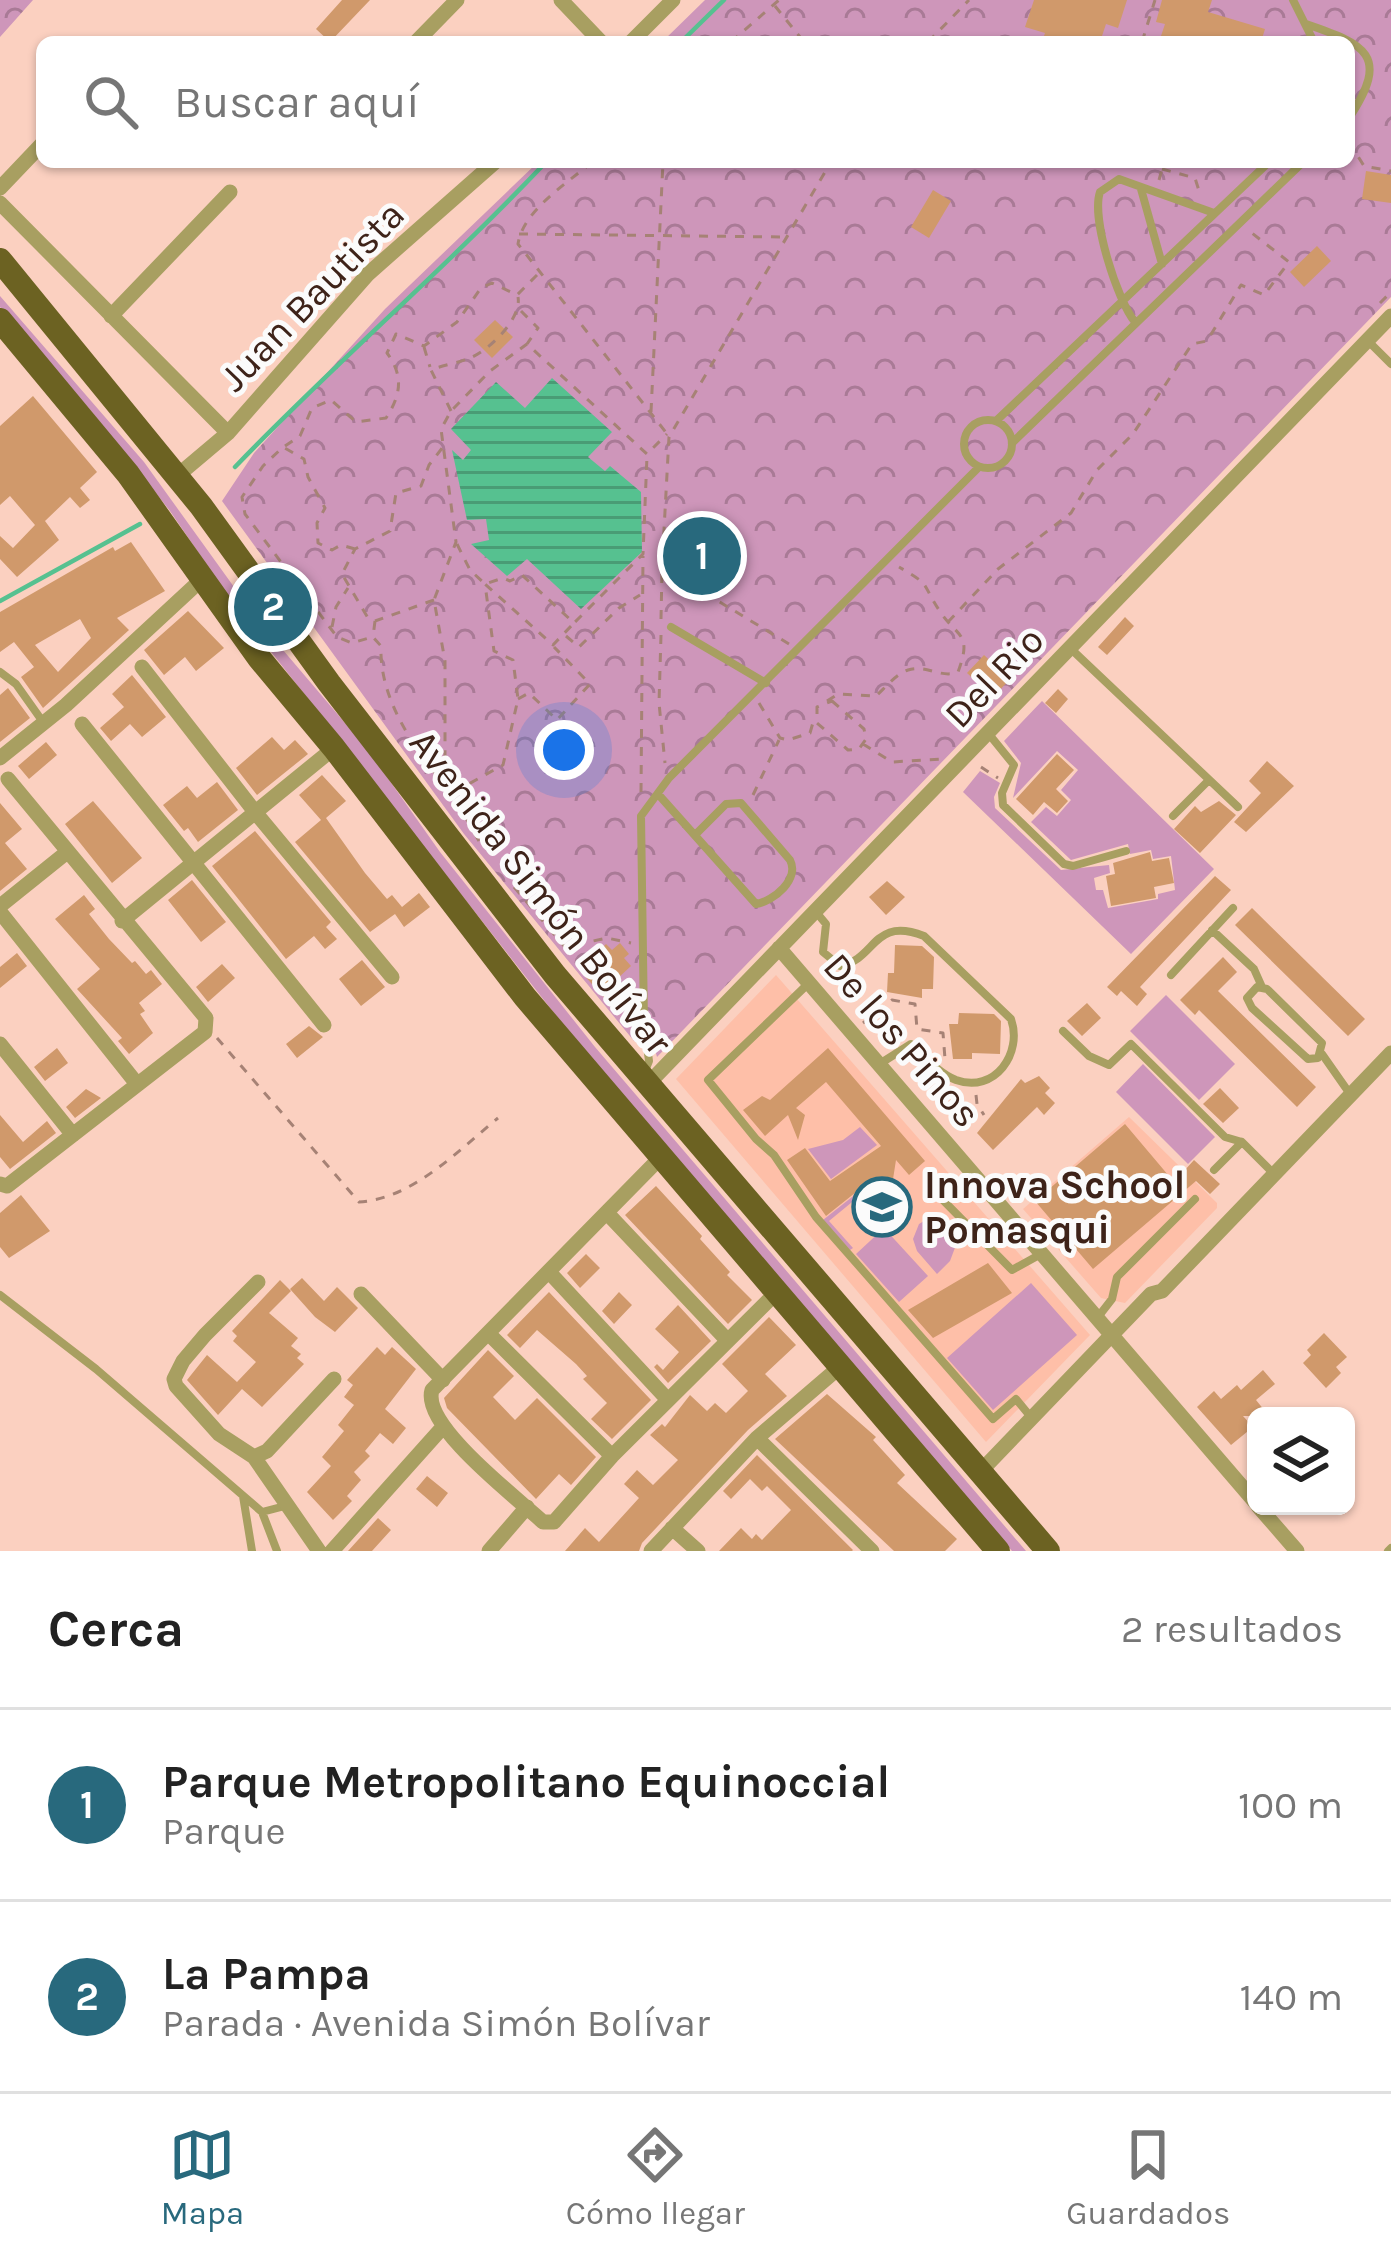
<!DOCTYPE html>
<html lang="es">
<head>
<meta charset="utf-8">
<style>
	body { margin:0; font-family:Karla,sans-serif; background:#f6f6f6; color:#222 }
	.controls { position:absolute; right:36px; bottom:36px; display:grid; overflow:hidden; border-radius:18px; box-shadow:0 3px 9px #0004 }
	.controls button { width:108px; height:108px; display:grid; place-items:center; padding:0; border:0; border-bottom:3px solid #e0e0e0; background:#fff; color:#222; font:60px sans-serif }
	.you { position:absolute; left:564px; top:750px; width:42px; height:42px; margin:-30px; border:9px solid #fff; border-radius:50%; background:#1a73e8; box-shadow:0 0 0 18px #1a73e833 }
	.badge { display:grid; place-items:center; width:78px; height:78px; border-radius:50%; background:#28697d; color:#fff; font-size:39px; font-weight:700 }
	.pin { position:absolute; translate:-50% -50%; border:6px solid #fff; box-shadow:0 3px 12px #0006 }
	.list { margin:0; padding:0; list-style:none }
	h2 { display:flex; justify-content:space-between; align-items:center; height:156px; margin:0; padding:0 48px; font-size:51px }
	h2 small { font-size:39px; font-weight:400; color:#767676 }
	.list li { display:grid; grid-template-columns:78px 1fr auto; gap:36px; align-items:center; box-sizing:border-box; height:192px; padding:0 48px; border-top:3px solid #e0e0e0 }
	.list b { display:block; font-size:45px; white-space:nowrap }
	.list p { margin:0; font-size:39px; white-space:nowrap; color:#767676 }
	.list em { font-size:39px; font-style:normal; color:#767676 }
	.icon { flex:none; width:66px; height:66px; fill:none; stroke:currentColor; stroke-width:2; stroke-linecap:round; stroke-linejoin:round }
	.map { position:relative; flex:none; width:1391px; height:1551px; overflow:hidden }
	.search { position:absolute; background:#fff; box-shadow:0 3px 9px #0004; left:36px; right:36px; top:36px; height:132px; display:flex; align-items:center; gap:30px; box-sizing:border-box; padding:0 42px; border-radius:18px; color:#767676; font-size:45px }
	.sheet { height:540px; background:#fff }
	nav { display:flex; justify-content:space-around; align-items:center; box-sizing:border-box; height:168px; border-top:3px solid #e0e0e0; background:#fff; font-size:33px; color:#767676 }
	nav a { display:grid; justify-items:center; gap:6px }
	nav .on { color:#28697d }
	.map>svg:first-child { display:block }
	.built { fill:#febfa8 }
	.green { fill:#ce96ba }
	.park { fill:url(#park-crowns) }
	.water { fill:url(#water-rules) }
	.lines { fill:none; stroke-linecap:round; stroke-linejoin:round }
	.stream { stroke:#56c190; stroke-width:4.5 }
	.building { fill:#d0996b; fill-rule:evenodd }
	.path { stroke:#a68275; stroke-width:3; stroke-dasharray:9 9; stroke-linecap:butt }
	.service { stroke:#a89f61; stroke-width:8 }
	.minor { stroke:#a89f61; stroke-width:15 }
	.trunk { stroke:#6c6222; stroke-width:24 }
	.labels { text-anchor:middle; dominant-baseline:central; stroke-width:10; stroke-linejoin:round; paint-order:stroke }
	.street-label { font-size:39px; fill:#3e2319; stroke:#fbfbfb }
	.poi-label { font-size:39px; font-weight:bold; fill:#3e2319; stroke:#fbfbfb; text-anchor:start }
</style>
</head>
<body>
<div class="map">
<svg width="1391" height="1551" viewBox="0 0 1391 1551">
	<defs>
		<pattern id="park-crowns" width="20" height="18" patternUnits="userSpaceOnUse" patternTransform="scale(3)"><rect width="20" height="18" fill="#ce96ba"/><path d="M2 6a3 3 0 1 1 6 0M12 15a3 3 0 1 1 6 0" fill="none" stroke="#a97a96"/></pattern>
		<pattern id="water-rules" width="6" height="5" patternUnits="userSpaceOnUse" patternTransform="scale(3)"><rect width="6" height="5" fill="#56c190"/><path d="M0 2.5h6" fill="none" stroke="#499c75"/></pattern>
	</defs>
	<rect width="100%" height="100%" fill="#fbd0c0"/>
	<path class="built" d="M776,975L1090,1335L986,1442L676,1079Z
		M1129,1117L1217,1203V1208L1125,1303L1101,1298L1023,1209Z"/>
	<path class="green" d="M0,296L144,462L260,623L368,750L440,852L595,1047L1026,1551H1012L587,1055L232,602L170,511L91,411L0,307Z
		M1042,701L1214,869L1131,954L963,792L980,771L1000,783L994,797L995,808L1061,870L1109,865L1110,873L1094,878L1096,890H1103L1108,908L1158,899V894L1175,890L1171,856L1153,859L1151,850L1130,854L1128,844L1071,860L1031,822L1046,807L1057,816L1071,800L1061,790L1078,770L1057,751L1013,798L1021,763L1004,741Z
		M1166,995L1235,1064L1199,1100L1130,1031Z
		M1143,1064L1215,1137L1188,1164L1116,1092Z
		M860,1127L877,1145L831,1179L808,1149L843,1140Z
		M876,1178L906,1196L884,1211L885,1219L879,1224L857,1198L829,1221L853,1248L850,1250L823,1220Z
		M937,1213L959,1237L950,1261L937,1274L917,1251L913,1239L919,1224Z
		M884,1228L928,1276L899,1302L856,1254Z
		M1031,1283L1077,1335L993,1410L947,1358Z"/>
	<path class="park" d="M0,0H33L0,37Z
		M705,0H1391V297L657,1057L653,1043L634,1041L464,834L222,501L254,453L385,309L538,162H1349V42H662Z"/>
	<path class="water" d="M552,378L612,432L588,457L605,471L610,466L641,492L642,552L581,609L527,559L507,576L471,544L489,540L486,519L467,520L452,450L463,460L471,450L451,429L496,382L525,408Z"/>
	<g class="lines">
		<path class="stream" d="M681,42L724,0
			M235,467C336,362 446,268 546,162
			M0,601L140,524"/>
	</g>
	<path class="building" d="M342,0H370L330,42L316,29Z
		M1034,0H1127L1118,28L1106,24L1100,42H1042L1045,33L1025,27Z
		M1162,0H1212L1208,12L1265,29L1261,42H1159L1165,24L1156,22Z
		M1366,171L1391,175V203L1362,199Z
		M933,190L951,201L929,238L911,227Z
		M1317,246L1331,261L1304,287L1290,272Z
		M495,320L513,337L492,358L474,340Z
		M33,396L97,472L80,488L90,500L80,508L70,497L45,521L59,540L17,577L0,559V536L13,548L35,525L10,496L0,505V426Z
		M131,542L165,591L117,618L129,630L43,708L21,677L34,667L14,642L0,652V612L113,547L115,551ZM80,619L91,638L58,672L35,645Z
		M188,611L224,648L196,671L185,657L164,675L144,650Z
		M1125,617L1134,626L1107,655L1098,647Z
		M984,655L1000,670L1010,659L1020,669L993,697L967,673Z
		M132,675L166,717L142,737L130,724L111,741L100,728L124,707L112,694Z
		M8,688L30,718L0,742V695Z
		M1058,689L1068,699L1056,713L1045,703Z
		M272,737L284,750L295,740L308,754L257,795L236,768Z
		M46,742L57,755L29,779L18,766Z
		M1057,754L1074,770L1056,789L1068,801L1057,813L1044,802L1033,815L1016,799Z
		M1267,761L1294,786L1246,832L1234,822L1261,793L1249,781Z
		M322,775L346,801L326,818L365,873L387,899L392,895L402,907L419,893L430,907L404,927L395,914L370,932L295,842L321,820L299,795Z
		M217,782L238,810L198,842L188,828L184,831L163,805L187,786L197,798Z
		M93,801L142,858L112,883L65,824Z
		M1219,801L1236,815L1200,853L1174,829L1195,806L1201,812Z
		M0,803L22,829L5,843L27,869L0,891Z
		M255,831L331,922L326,927L337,939L325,949L314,936L286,959L212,866Z
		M1150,852L1152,861L1169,858L1174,883L1154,887L1156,898L1111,906L1106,876L1115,874L1113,863Z
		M1215,876L1231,890L1140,987L1147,994L1137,1006L1121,991L1117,996L1107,987Z
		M192,880L226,922L201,942L168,900Z
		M887,881L905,897L886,915L869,897Z
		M84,895L95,909L89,914L109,939L132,963L135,961L146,974L151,970L162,984L139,1003L145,1011L140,1014L153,1033L129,1054L118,1041L122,1038L77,989L100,969L55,919Z
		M1252,908L1365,1019L1348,1036L1235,925Z
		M620,943L629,954L624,958L631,966L617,979L626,988L609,1003L582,973L585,964L581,959L595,946L600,950L606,944L612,950Z
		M895,945L922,946L934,957L933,989H922V998L887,992L888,973H894Z
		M17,953L27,966L0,988V967Z
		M1223,957L1237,972L1218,991L1316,1087L1297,1107L1199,1010L1195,1015L1180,1000Z
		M362,960L385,987L361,1006L339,979Z
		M222,964L235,978L208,1002L196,987Z
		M1087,1003L1101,1018L1082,1036L1067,1021Z
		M959,1013L994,1014L1001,1021L1000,1054L972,1053V1059H953L949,1024H958Z
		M309,1026L323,1037L297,1058L286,1044Z
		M57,1048L68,1063L45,1081L34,1067Z
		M828,1048L925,1161L909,1175L896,1160L891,1192L894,1199L872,1201L870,1181L826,1216L787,1160L805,1148L830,1181L881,1146L826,1082L796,1108L805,1115L798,1140L788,1115L765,1136L743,1110L762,1096L770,1100Z
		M1039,1076L1050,1088L1045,1093L1055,1103L1044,1115L1037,1107L993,1150L977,1133L1021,1079L1025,1083Z
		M1220,1088L1239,1108L1223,1123L1203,1104Z
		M86,1089L101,1098L75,1118L66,1107Z
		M0,1115L23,1142L47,1121L56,1133L10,1169L0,1157Z
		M1125,1124L1174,1182L1194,1160L1220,1184L1210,1194L1196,1181L1093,1269L1035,1201Z
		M656,1186L702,1236L700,1239L730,1272L727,1275L752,1300L728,1324L625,1215Z
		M21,1195L50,1231L9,1258L0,1247V1213Z
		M586,1254L600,1268L580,1288L567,1273Z
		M988,1263L1012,1293L933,1338L908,1310Z
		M302,1278L324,1301L337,1287L358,1308L335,1332L315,1317L290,1289Z
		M280,1280L291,1291L269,1313L298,1338L291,1346L301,1354L297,1358L304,1364L262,1407L242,1389L218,1415L187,1380L207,1355L237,1382L256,1362L233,1341L237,1336L232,1331Z
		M549,1292L651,1400L612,1439L591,1419L607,1403L583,1379L587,1376L576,1364L537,1330L520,1348L507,1335Z
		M619,1292L632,1305L614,1324L602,1311Z
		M678,1305L711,1341L668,1383L654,1367L657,1364L663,1370L679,1352L655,1329Z
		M769,1317L796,1345L765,1374L787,1396L748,1430L642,1543L639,1551H565L585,1528L599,1542L639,1498L624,1484L637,1470L653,1485L678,1460L650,1435L662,1424L665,1427L690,1395L707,1411L715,1403L726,1413L748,1391L722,1364Z
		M1324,1333L1347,1357L1336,1367L1341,1373L1326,1388L1303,1363L1311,1355L1307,1350Z
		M377,1347L385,1355L392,1347L416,1369L385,1409L406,1428L393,1444L380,1433L365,1451L370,1456L354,1472L361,1480L347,1496L352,1501L333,1520L307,1492L331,1466L322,1457L344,1431L338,1425L354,1405L344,1397L353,1385L347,1380Z
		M488,1350L514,1376L493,1397L515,1420L537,1398L596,1457L571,1485L559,1474L536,1499L447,1408L444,1398Z
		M1263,1370L1275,1384L1256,1400L1269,1416H1243L1253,1427L1231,1445L1197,1407L1214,1391L1221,1399L1237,1385L1241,1390Z
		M827,1394L876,1437L873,1440L905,1475L897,1483L957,1539L945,1551H894L775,1439Z
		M757,1455L853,1550L852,1551H719L741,1528L752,1539L756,1534L762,1540L791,1510L767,1486L762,1491L750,1479L731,1499L723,1491Z
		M427,1476L448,1493L437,1507L416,1489Z
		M378,1518L391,1530L372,1551H348Z"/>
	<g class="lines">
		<path class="path" d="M775,6L804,42
			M731,42L779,0
			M928,42L969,0
			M1142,42L1155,0
			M1349,142L1364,166L1391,171
			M592,162C568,183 523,210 518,244L668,435
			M1162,169L1195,178L1200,194
			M1159,180L1164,162
			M519,234L785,237
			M1380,303L1391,292
			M521,311L538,328L527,344
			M424,347L430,367
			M451,411L431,370C443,365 458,363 470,358C490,350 522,318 518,297
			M651,412L663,162
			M285,446L300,436L312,408L331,400L356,422L386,418C401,395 404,376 387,353L396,334L424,346L457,322L481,288L492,283L517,295L538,274
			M457,544L470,570L485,584L503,578L510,581L522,575L574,623L643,554L647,456
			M355,549L341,545L332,550L318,543L317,523L325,508L308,477L304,459L283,447L263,466L242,497L245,514L337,637L352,643L369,638
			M434,600L375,621L368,618L342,574L355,549L390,531L396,493L421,486L429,465L443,447
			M661,619L662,569
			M375,621L373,637L381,646C379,699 414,748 447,788
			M948,622L998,569L1071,513L1097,470L1133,434L1192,344L1207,341L1241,285L1264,295L1289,262L1248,230
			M332,627L336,607L348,588
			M661,635L659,703L665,763
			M566,636L579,647L619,608L640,595
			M789,644L662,567L669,437L831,162
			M518,699L529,693L557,720L590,684L554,647
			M827,701L838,694L876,696C885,688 896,674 908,670C926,664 941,679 958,672C973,632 957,638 939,610C920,581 933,587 899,567
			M832,701L864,729L866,739L859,749L848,750L817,723V707Z
			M759,703L780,738L788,740L810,733L814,719
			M863,744L892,762L941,759
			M981,767L998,778
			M454,792L503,765L518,699L513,660L494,651L485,584L553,645L574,623
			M641,792L643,556
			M753,795L779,740
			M479,841L452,793L445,771V661L434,600L456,542L441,429L451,411L490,371L527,344L647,454L667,434
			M514,887L565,947L607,938L631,943
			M863,1023L892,1000L915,1004L917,1029L943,1033L945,1059
			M217,1038L359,1202C412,1199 458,1151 498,1118
			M976,1095L977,1104L984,1115"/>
		<path class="service" d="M1293,0L1314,42
			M1306,24C1365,44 1391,55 1349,118
			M1141,189L1162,264
			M1135,322C1117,300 1091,218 1100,192L1119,179L1214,213
			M1368,341L1391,364
			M964 444a24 24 0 1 1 48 0a24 24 0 1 1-48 0Z
			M996,421L1269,162
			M1012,443L1303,162
			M671,627L766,683
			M1070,648L1238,807
			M0,672L16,684L43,722
			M988,733L1014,765L1002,793L1003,805L1064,864L1073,866L1126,851
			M658,794L756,904C774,901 800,879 790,860L741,803L726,804L696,834
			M1173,816L1209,780
			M816,912L826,924L823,952L840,966C877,959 872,916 924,936L1011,1019C1023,1053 995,1094 956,1080C938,1073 925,1056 911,1044L881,1063
			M1212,930L1254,969L1262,987
			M1171,975L1233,908
			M810,982L708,1080L756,1139L774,1155L816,1217L993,1419L1016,1399L1030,1416
			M1257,987L1267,989L1322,1043L1318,1058L1308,1059L1252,1008L1247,998Z
			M1063,1031L1089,1056L1109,1065L1131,1044L1225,1137L1242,1142L1273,1173
			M1322,1054L1350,1094
			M645,1071L649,1061L644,1023L641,816L669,778L979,467
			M1214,1170L1242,1142
			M931,1188L1012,1270L1041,1254
			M0,1295L96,1369L262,1512L285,1506
			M1098,1317L1112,1299L1117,1277L1195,1199
			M243,1496L252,1551
			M262,1512L277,1551
			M1388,1551L1391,1548"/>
		<path class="minor" d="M561,0L601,42
			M416,42L457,0
			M631,42L673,0
			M0,188L42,144
			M0,203L228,433
			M111,316L230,192
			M177,476L228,433L368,274L495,162
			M142,667L255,812L392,977
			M82,724L324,1025
			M0,758L66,705L201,580
			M0,906L66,853
			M0,912L137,1084
			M122,921L334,748
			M779,948L1256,1503
			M0,1044L73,1135
			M647,1085L1391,316
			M659,1159L432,1390C421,1425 516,1497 543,1522H554L612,1456L778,1291
			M0,1184L7,1186L205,1032L206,1018L8,779
			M607,1213L727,1340
			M549,1272L668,1400
			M258,1282L205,1335L183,1361L174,1379L176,1386L219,1434L254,1457L267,1451L334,1379
			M361,1294L443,1380
			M488,1333L612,1456
			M757,1438L872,1551
			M254,1457L319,1551
			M979,1473L1151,1294L1162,1291L1391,1053
			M1258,1506L1297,1551
			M672,1528L698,1551
			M332,1551L442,1428
			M489,1551L527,1507
			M651,1551L757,1438L842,1365"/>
		<path class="trunk" d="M0,260L201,506L329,683L555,975L1048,1551
			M0,320L128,474L259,658L334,748L525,997L998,1551"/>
	</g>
	<defs>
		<symbol id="school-ring" viewBox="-11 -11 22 22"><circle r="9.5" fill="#fbfbfb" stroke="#28697d" stroke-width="1.5"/><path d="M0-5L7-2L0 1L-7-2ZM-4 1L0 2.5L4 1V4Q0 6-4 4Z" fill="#28697d"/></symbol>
	</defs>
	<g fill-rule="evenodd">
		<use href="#school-ring" x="849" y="1174" width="66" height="66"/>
	</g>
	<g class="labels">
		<g class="street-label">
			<text transform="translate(312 296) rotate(-46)">Juan Bautista</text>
			<text transform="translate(994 677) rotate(-46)">Del Rio</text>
			<text transform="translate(541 892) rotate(52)">Avenida Simón Bolívar</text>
			<text transform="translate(902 1040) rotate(49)">De los Pinos</text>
		</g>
		<g class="poi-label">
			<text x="924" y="1185">Innova School<tspan x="924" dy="45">Pomasqui</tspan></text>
		</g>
	</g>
</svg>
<div class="controls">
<button><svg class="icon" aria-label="layers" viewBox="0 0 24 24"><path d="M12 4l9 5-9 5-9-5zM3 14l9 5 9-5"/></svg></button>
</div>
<div class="you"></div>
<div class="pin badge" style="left:702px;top:556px">1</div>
<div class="pin badge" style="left:273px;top:607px">2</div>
<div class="search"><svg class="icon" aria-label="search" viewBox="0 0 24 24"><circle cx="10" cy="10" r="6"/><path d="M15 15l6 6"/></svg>Buscar aquí</div>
</div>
<section class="sheet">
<h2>Cerca<small>2 resultados</small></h2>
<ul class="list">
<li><span class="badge">1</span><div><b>Parque Metropolitano Equinoccial</b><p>Parque</p></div><em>100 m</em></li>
<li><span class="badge">2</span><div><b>La Pampa</b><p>Parada · Avenida Simón Bolívar</p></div><em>140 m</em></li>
</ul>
</section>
<nav>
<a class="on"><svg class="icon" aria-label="map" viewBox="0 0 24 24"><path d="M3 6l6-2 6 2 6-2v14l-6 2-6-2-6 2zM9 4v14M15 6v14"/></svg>Mapa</a>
<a><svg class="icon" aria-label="directions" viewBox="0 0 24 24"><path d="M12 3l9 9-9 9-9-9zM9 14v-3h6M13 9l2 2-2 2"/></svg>Cómo llegar</a>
<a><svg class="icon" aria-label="saved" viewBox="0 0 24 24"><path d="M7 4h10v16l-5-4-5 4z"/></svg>Guardados</a>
</nav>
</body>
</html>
